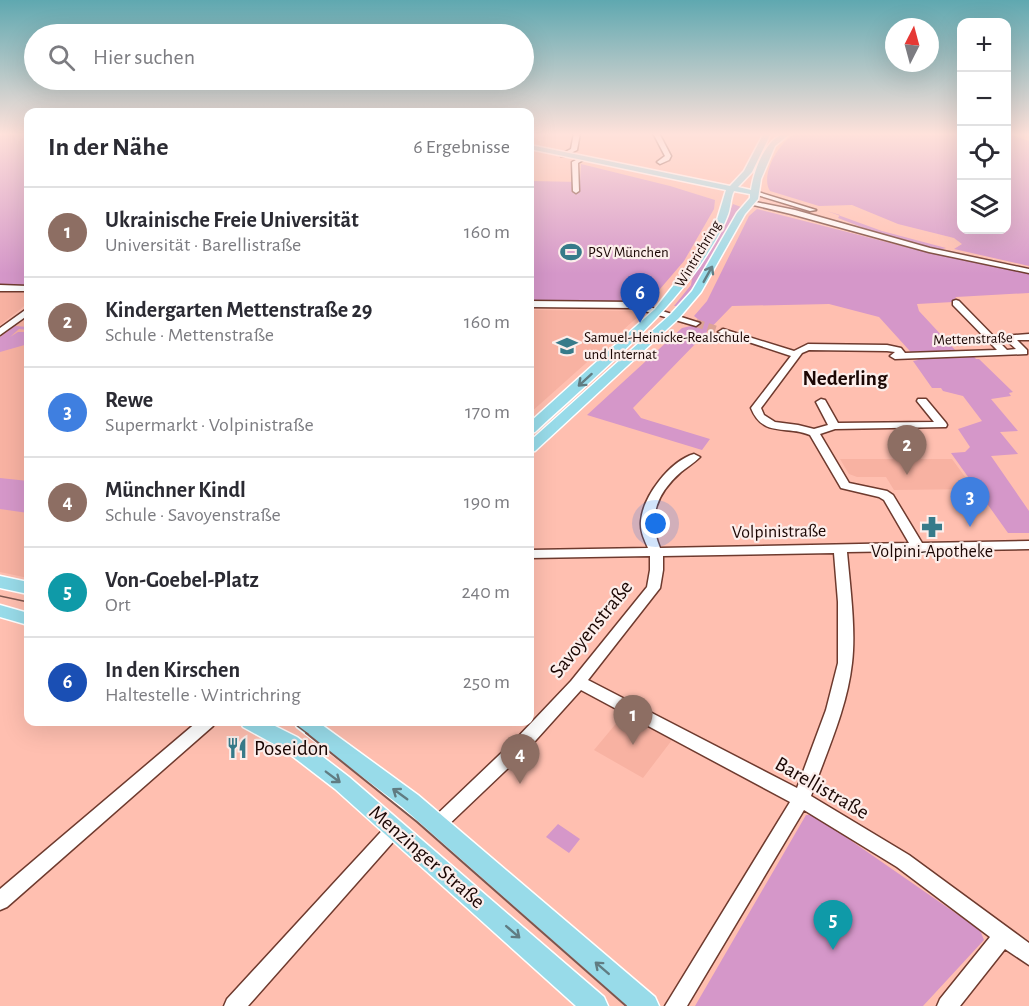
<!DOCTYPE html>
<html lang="de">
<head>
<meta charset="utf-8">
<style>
	body { margin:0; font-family:"Alegreya Sans",sans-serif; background:#f7f7f7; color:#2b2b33 }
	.controls { position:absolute; right:18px; top:18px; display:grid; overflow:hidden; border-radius:12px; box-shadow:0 6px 24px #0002 }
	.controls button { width:54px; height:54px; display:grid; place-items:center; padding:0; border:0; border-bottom:2px solid #e1e1e2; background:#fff; color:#2b2b33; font:30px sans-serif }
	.compass { position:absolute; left:885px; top:18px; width:54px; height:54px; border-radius:50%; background:#fff; box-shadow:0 6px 24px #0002; rotate:6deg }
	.you { position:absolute; left:656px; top:524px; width:21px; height:21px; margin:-15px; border:4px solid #fff; border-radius:50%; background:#1a73e8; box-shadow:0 0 0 9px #1a73e833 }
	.badge { display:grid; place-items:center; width:39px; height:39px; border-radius:50%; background:#377b8a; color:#fff; font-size:20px; font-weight:700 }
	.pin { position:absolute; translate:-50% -50px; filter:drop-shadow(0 2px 3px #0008) }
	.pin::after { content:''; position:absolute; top:32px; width:21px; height:18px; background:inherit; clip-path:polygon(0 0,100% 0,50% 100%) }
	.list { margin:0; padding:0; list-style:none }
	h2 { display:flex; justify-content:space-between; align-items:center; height:78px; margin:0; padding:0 24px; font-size:26px }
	h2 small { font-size:20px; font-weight:400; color:#7c7c81 }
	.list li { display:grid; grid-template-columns:39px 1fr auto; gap:18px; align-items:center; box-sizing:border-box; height:90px; padding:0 24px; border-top:2px solid #e1e1e2 }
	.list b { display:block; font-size:22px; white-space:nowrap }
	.list p { margin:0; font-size:20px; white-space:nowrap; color:#7c7c81 }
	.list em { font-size:20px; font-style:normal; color:#7c7c81 }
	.icon { flex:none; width:33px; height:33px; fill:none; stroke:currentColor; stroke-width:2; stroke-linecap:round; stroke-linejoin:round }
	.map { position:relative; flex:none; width:1029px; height:1006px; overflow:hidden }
	.search { position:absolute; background:#fff; box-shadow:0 6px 24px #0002; left:24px; top:24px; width:510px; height:66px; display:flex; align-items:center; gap:15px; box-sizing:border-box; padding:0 21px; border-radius:33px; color:#7c7c81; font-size:22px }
	.panel { position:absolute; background:#fff; box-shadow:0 6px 24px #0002; left:24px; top:108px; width:510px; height:618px; border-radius:12px }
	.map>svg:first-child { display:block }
	.built { fill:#f8b2a2 }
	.green { fill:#d597c9 }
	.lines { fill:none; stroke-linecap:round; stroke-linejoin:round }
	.minor-tunnel { stroke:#dda396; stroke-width:8; stroke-dasharray:8 4.5; stroke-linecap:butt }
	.minor-casing { stroke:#6e3a2e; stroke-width:3 }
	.major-casing { stroke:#fff; stroke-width:3 }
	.minor { fill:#fff; fill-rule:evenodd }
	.major { fill:#98dbe9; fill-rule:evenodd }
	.tram-far1 { stroke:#7d564e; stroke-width:1.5 }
	.tram { stroke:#7d564e; stroke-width:2 }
	.oneway { stroke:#607c82 }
	.labels { text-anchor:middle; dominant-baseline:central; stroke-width:4.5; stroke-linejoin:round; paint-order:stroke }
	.far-poi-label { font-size:15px; fill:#1b0704; stroke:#fceeeb; text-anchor:start }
	.far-street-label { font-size:15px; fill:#1b0704; stroke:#fceeeb }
	.street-label { font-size:18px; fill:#1b0704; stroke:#fceeeb }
	.poi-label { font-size:18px; fill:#1b0704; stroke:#fceeeb }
	.quarter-label { font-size:21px; font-weight:bold; fill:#1b0704; stroke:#fceeeb }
	.near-street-label { font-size:21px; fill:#1b0704; stroke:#fceeeb }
	.near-poi-label { font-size:21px; fill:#1b0704; stroke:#fceeeb; text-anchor:start }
</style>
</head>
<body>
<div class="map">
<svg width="1029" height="1006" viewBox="0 0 1029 1006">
	<rect width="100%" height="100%" fill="#ffbfb0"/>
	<path class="built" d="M0,292L28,293V303L0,325Z
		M530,310L637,311L641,314L530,413Z
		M28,316V578L0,572V337Z
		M840,459H952L974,489L894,490L886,477H857L849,474Z
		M624,714L672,740L643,778L594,750Z"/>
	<path class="green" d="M0,133H28V286L0,285Z
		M796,133H961L962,230H1006L1007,133L1029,141V266L954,249L962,244L954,238L898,224L852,205L819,206L770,191C760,175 778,143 796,133Z
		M581,164L670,186L715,200L714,209L684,261L648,303L530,301V181L580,182Z
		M733,204L741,207L697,282L678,306H674L691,285L692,279L722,228Z
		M757,209L914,249L1029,273V293L956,297L953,302L917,304L919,311L957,352H970L976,359H979L1013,392L1009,393L1011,396L991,399L1018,431L1000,432L1018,454L991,456L1029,511V533H1008L951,453L965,452L970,447L958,429L982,421L963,396L943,391L941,388H932L913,361L918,360L879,317L829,304L732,306L633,408L641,418L710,439L702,450L587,415L682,328L691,326L699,320L694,316L707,301L749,216Z
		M827,211L882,231L946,248L939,250L887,237L838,218L840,215Z
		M15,326L28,327V330L19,329L10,337L18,332H28V344L0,352V337Z
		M0,478L28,481V513L0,509Z
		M806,815H814L980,930L984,940L923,1006H695Z
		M558,824L580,839L569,853L546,837Z"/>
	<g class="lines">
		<path class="minor-tunnel" d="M696,323L723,332"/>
		<defs>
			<path id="minor" d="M574,133H580L577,150L565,156H561V154L571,149Z
				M653,133H659L671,156L669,160L660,164L657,162L665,156Z
				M582,157L585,159L578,163L579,191L576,193L573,191L572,162Z
				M754,192H758L816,210L810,211L754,194Z
				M751,201L795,210L930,248L1029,269V273L929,252L791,214L749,204V202Z
				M0,285L28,286V291H0Z
				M956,300L959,301L1007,350L1016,349L1007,341L1003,340V336L1029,334V340H1017L1027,350V354L895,359L890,356L895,352L887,351L809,350L802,353L761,408L764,415L775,422L798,425L814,429L828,425L816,402L821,399L825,400L838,423L934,422L917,401L918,399H926L946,423L947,425L946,427L835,429L820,434L849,483L887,491L893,495L922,543L1029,541V549L847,552C850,586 856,630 852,663C847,709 826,753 811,796L909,855L1029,943V965L1005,949L960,1006H937L940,999L990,937L897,867L804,810L687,1006H665L790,802L581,690L527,750L443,830L437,833L431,830L428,825L431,820L515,740L571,681L647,587L650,570V556L530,558V550L648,548C644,539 640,531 641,521C643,496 670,461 694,454L700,457C694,463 687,467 681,472C657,493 647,517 660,548L909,543L884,500L879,497L841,488L810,435C786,425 763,438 751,408L791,356L718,332L723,329L794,351L808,344L887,345L901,348L905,353L997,350L953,305V301ZM834,553L838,602V663L826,710L797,788L588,680L660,588L663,570V556Z
				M530,301L634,302L700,323L696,326L634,308L530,307Z
				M28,308V315L0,335V328Z
				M197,722H215L213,726L7,907L0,910V889Z
				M395,820L401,823L404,828L401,833L248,1006H224L227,999L389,823Z"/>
			<path id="major" d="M764,133H771L752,172L738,187L751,190C754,170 767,132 791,133L775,146L761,179L758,199L745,214L701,292L679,318L535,451L530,452V441L671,314L692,291L737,213L750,198V194L734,191C730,198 731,209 727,217C721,233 709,251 700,265C654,329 592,379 535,432L530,433V422L655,309L692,262L717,220L726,190L530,149V145L730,186L744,171Z
				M0,576L28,582V594L0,588Z
				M0,605L28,613V625L0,617Z
				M240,722H267L297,737L349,777L604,997L608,1006H576L335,789L283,749L243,727Z
				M294,722H318L418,795L655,997L659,1006H627L402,807L297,727Z"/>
		</defs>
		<use href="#minor" class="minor-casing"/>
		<use href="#major" class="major-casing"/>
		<use href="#minor" class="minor"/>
		<use href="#major" class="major"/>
		<path class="tram-far1" d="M0,596L28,602
			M292,722L308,734"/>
		<path class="tram" d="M306,733L417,822L626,1006"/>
	</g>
	<defs><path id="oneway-shaft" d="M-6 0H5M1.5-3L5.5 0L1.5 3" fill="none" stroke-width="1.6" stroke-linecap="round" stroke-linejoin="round" transform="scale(1.5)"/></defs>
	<g class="oneway">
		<use href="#oneway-shaft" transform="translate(708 274) rotate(-61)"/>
		<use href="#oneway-shaft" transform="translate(585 380) rotate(138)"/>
		<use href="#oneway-shaft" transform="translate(333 777) rotate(37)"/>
		<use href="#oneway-shaft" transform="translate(400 794) rotate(-144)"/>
		<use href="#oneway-shaft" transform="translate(513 932) rotate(41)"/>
		<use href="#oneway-shaft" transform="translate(602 968) rotate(-139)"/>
	</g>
	<linearGradient id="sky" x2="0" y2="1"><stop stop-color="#5fa8b0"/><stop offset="0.49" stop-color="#ffe2db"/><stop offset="1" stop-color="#ffe2db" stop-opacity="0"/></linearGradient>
	<rect width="1029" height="274" fill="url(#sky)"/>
	<defs>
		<symbol id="stadium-bare" viewBox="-9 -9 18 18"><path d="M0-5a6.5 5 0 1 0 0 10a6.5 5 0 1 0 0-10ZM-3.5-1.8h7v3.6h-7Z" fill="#377b8a" stroke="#fceeeb" stroke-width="2.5" paint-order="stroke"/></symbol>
		<symbol id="school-bare" viewBox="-9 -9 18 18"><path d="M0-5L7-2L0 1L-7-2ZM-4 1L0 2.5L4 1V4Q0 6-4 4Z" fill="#377b8a" stroke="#fceeeb" stroke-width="2.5" paint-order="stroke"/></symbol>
		<symbol id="pharmacy-bare" viewBox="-9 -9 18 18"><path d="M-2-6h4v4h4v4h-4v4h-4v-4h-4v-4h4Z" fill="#377b8a" stroke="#fceeeb" stroke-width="2.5" paint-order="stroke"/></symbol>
		<symbol id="restaurant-bare" viewBox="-9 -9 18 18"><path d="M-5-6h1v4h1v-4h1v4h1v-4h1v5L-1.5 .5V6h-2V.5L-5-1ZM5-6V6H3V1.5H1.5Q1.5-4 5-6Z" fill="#377b8a" stroke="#fceeeb" stroke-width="2.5" paint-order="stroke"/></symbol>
	</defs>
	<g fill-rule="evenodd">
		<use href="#stadium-bare" x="556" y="237" width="30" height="30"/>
		<use href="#school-bare" x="552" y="331" width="30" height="30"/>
		<use href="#pharmacy-bare" x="917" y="512" width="30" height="30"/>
		<use href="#restaurant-bare" x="222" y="733" width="30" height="30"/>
	</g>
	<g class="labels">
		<g class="far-poi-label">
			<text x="588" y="252">PSV München</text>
			<text x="584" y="337">Samuel-Heinicke-Realschule<tspan x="584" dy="17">und Internat</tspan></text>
		</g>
		<g class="far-street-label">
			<text transform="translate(698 254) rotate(-59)">Wintrichring</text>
			<text transform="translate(973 339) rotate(-2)">Mettenstraße</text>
		</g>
		<g class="street-label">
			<text transform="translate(779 532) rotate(-1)">Volpinistraße</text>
		</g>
		<g class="poi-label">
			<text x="932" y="552">Volpini-Apotheke</text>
		</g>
		<g class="quarter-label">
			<text x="845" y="378">Nederling</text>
		</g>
		<g class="near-street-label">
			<text transform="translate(591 629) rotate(-51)">Savoyenstraße</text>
			<text transform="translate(822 788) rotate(30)">Barellistraße</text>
			<text transform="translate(427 857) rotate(41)">Menzinger Straße</text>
		</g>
		<g class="near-poi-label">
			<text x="254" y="748">Poseidon</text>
		</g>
	</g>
</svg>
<div class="controls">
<button>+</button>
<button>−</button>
<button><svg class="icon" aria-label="locate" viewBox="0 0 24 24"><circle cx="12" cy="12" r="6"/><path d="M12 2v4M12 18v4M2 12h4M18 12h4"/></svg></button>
<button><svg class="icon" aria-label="layers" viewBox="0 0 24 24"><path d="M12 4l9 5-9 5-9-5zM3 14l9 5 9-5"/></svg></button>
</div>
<svg class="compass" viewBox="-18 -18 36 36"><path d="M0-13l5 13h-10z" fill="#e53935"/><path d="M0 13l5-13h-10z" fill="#7c7c81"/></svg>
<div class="you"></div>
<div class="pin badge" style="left:633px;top:745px;background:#8d6e63">1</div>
<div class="pin badge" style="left:907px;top:475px;background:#8d6e63">2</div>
<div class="pin badge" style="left:970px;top:527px;background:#3f7fe0">3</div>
<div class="pin badge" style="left:520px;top:784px;background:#8d6e63">4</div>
<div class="pin badge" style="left:833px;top:950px;background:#0f9aa8">5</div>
<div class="pin badge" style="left:640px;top:323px;background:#1a4fb4">6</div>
<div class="search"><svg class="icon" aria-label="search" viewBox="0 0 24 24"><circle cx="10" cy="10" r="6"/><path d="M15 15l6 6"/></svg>Hier suchen</div>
<section class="panel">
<h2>In der Nähe<small>6 Ergebnisse</small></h2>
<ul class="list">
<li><span class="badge" style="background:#8d6e63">1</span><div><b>Ukrainische Freie Universität</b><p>Universität · Barellistraße</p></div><em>160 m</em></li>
<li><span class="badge" style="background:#8d6e63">2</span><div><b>Kindergarten Mettenstraße 29</b><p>Schule · Mettenstraße</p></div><em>160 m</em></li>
<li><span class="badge" style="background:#3f7fe0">3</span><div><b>Rewe</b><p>Supermarkt · Volpinistraße</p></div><em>170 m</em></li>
<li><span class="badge" style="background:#8d6e63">4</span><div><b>Münchner Kindl</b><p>Schule · Savoyenstraße</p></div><em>190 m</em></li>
<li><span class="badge" style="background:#0f9aa8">5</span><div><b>Von-Goebel-Platz</b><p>Ort</p></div><em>240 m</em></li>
<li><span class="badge" style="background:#1a4fb4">6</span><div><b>In den Kirschen</b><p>Haltestelle · Wintrichring</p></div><em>250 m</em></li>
</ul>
</section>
</div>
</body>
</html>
